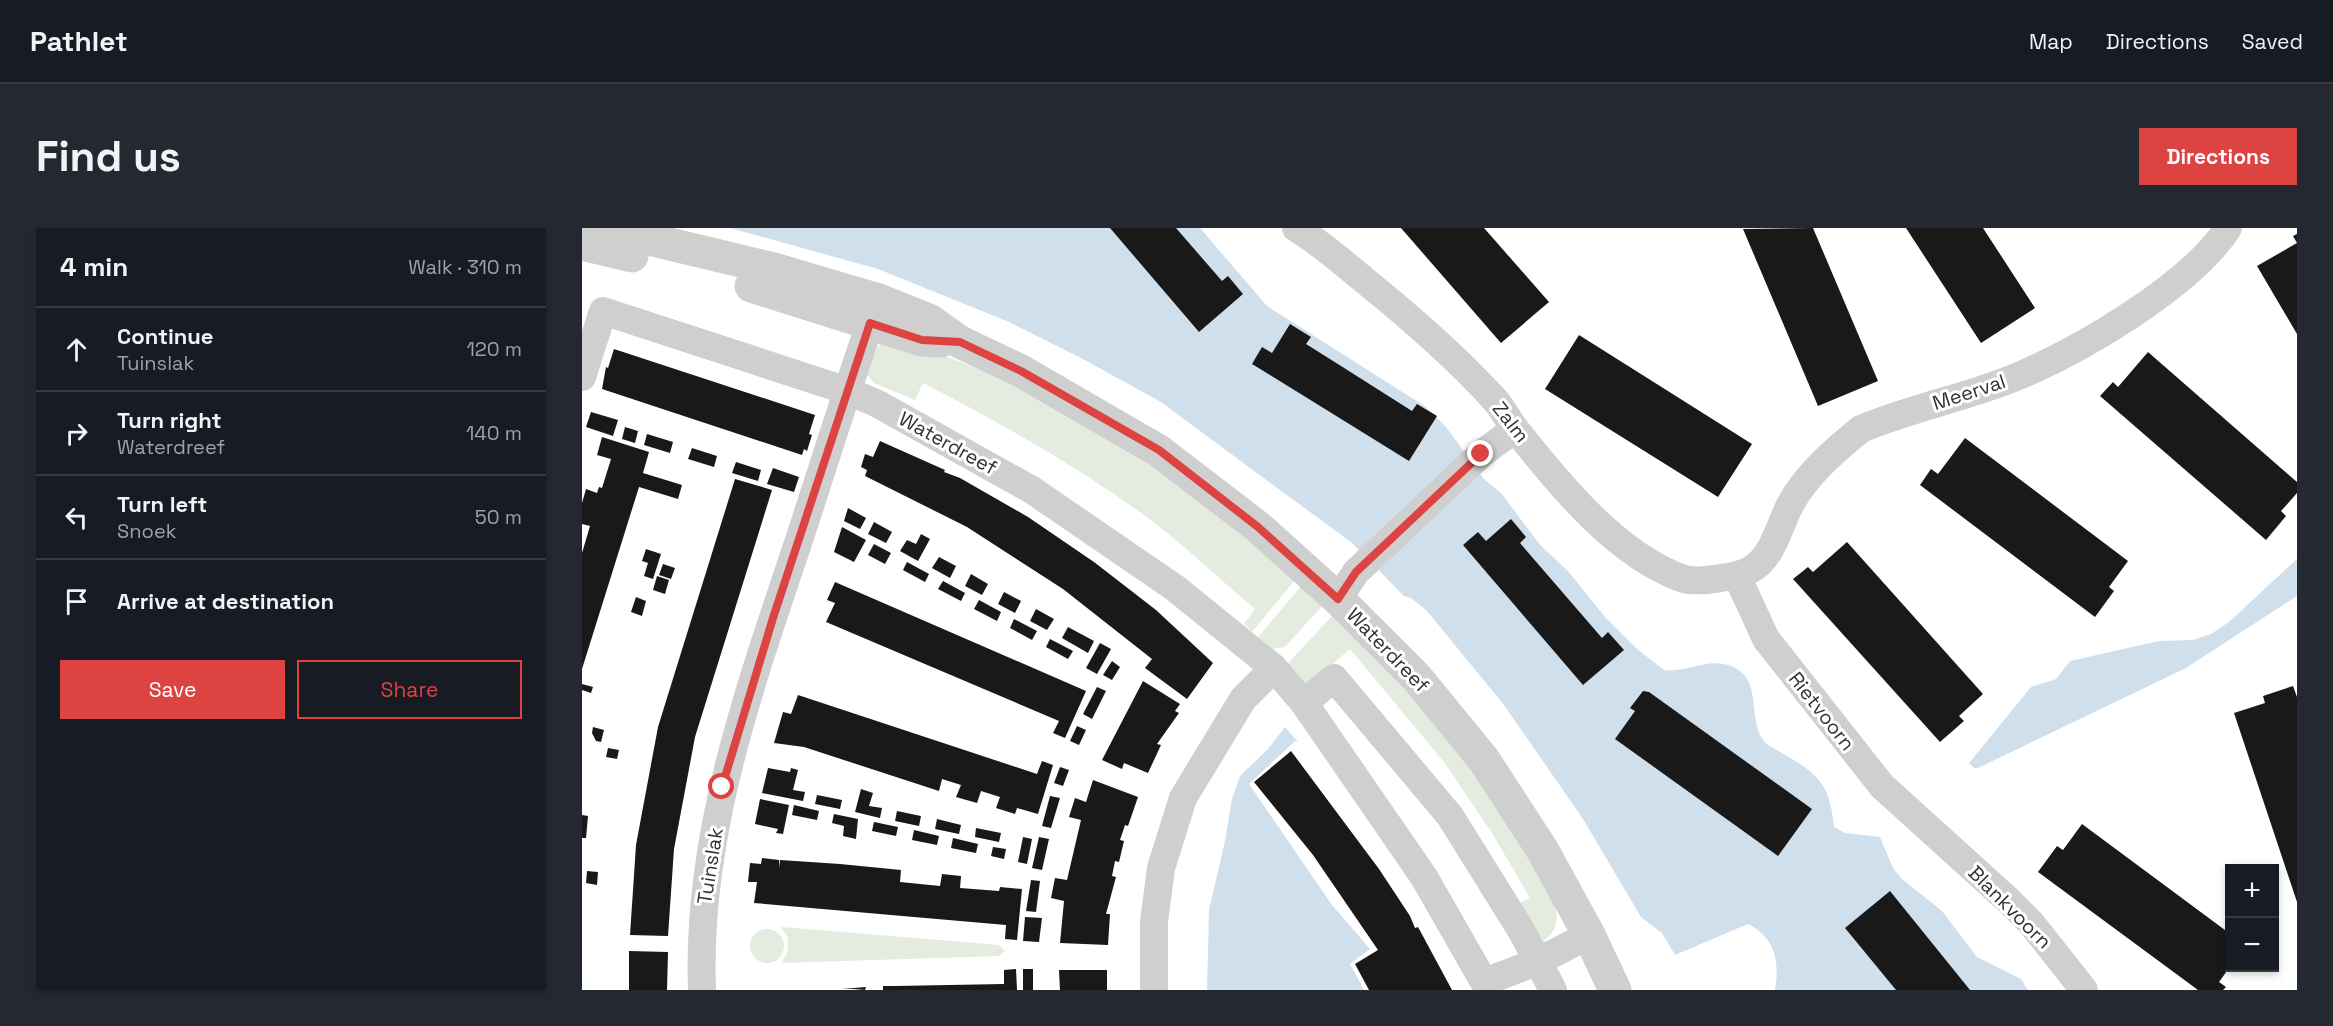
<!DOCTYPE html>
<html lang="en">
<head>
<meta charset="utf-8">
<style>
	body { margin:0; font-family:"Space Grotesk",sans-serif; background:#242831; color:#f1f3f6 }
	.controls { position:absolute; right:18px; bottom:18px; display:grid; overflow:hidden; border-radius:0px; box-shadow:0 3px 9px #0003 }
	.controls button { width:54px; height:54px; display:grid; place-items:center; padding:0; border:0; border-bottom:2px solid #363941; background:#171b24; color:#f1f3f6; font:30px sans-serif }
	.stop { position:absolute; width:18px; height:18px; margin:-14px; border:4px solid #dd4340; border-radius:50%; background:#fff }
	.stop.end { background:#dd4340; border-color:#fff; box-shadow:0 2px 6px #0008 }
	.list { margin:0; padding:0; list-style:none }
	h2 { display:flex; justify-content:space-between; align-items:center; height:78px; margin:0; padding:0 24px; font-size:26px }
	h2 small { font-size:20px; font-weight:400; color:#9ea1a6 }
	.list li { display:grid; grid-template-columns:39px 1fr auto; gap:18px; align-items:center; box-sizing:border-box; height:84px; padding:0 24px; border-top:2px solid #363941 }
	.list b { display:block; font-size:22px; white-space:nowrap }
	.list p { margin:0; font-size:20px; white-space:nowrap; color:#9ea1a6 }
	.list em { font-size:20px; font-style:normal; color:#9ea1a6 }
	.actions { display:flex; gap:12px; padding:18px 24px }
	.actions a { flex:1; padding:14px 0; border:2px solid #dd4340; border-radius:0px; text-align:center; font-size:21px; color:#dd4340 }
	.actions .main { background:#dd4340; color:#fff }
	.icon { flex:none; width:33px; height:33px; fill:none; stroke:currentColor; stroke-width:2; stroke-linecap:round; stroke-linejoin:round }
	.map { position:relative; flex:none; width:1715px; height:762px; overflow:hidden; border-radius:0px }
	header { display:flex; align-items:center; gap:36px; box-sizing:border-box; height:84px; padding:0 30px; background:#171b24; border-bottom:2px solid #363941 }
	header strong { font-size:28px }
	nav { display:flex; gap:33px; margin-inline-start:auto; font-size:21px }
	.intro { display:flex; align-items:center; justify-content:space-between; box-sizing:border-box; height:144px; padding:0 36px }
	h1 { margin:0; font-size:42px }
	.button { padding:15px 27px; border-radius:0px; background:#dd4340; color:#fff; font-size:21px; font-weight:700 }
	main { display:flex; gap:36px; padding:0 36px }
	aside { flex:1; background:#171b24; border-radius:0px; box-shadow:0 3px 9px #0003 }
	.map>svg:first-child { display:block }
	.green { fill:#e4ebdf }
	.water { fill:#d0dfec }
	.building { fill:#191919 }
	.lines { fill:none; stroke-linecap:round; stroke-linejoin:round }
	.minor { stroke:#cfcfcf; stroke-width:28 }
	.tertiary { stroke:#cfcfcf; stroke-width:33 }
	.route { stroke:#dd4340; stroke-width:8 }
	.labels { text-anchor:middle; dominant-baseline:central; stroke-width:6; stroke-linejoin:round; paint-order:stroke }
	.street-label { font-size:20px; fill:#323232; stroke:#fff }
</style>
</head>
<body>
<header>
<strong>Pathlet</strong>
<nav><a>Map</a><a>Directions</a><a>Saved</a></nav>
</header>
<div class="intro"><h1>Find us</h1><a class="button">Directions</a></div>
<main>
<aside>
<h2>4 min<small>Walk · 310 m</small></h2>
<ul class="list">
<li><svg class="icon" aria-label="ahead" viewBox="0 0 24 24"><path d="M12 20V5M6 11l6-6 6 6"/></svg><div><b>Continue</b><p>Tuinslak</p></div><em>120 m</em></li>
<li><svg class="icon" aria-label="right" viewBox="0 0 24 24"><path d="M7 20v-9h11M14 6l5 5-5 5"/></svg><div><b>Turn right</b><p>Waterdreef</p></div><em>140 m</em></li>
<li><svg class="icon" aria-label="left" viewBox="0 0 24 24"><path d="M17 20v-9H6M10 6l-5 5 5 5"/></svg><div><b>Turn left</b><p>Snoek</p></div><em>50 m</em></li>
<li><svg class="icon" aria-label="arrive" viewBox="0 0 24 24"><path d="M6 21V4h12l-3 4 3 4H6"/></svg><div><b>Arrive at destination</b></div></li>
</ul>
<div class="actions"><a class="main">Save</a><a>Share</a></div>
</aside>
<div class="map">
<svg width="1715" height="762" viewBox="0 0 1715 762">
	<rect width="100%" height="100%" fill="#fff"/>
	<path class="green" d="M303,112H323L444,160L560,227L642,284L713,352L670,404L662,396L673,381C635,349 598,313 558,284C489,235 417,194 341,155L333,172L292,155L284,145L285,128Z
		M720,357L741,377L703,419L689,421L676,409Z
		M751,387L844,477L893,538L973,675C976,691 976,702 962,713L951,711L931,679L948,670L910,605L862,534L768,421L726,457L706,448L707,434Z
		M199,699L417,717L423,723L417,728L199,735L205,726L206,710Z
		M168 718a17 17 0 1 1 34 0a17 17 0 1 1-34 0Z"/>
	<path class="water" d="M148,0H618L685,78L844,179L864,199L902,251L919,265L959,318L986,343L1023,389L1055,421L1082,442C1104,445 1127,429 1149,438C1182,451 1164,488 1182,513C1187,519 1198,523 1205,528C1239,548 1248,559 1252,599L1263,605L1298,609L1311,640L1320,651L1360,683L1395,729L1439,751L1446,762H1193C1198,733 1193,710 1166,696L1093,727L1080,705L1059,689L1001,591L922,477L845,383L829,370L822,368L769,314L687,254L579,174L499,130L427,94L296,41Z
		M1715,331V368L1604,440L1396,540H1392L1387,535L1449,459L1474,451L1488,433L1577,413L1611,412L1629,406L1647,394Z
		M703,499L716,514L713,513L667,556L750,677L788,721L768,736L782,762H625L627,682L643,613L650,571L658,548L686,521Z"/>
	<path class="building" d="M528,0H594L640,53L646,48L661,66L617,104Z
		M819,0H902L967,74L919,115Z
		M1231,0L1296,153L1236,178L1161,1Z
		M1324,0H1401L1453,80L1399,115Z
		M1715,6V106L1675,38L1715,15L1711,8Z
		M708,96L729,109L724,116L759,138L830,183L835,176L855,188L827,233L670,136L680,119L690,125Z
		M997,107L1170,216L1136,269L963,161Z
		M32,121L233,187L227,206L230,207L225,223L222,221L220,227L20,161L24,139L26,140Z
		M1566,124L1715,254V265L1699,283L1704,288L1684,312L1518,168L1531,154L1536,159Z
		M9,184L36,192L31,208L4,199Z
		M43,199L56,203L53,215L40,211Z
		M65,206L91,214L88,225L62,217Z
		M20,209L67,224L61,245L100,257L96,271L57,259L0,441V325L8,298L0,296V275L4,261L15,265L17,259L20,260L29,231L15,227Z
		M1383,210L1546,333L1527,359L1532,363L1513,389L1338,257L1349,241L1356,246Z
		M298,213L363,242L362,244L378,250L446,289L512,334L574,382L631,435L605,471L563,440L570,431L481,361L385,299L283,248L285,242L279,239L283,226L291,229Z
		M110,220L135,228L132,239L106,231Z
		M154,234L179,242L176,253L150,245Z
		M191,240L217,249L212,264L185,256Z
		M153,251L190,262L113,509L92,621L86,708L48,707L54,617L76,499Z
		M266,280L284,290L278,301L262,293Z
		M929,291L944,309L938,315L1020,410L1026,404L1042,422L1001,457L881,317L896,304L904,313Z
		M292,294L310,304L304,315L286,306Z
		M260,299L284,312L272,334L252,324Z
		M339,306L348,311L336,333L318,323L325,312L334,316Z
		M1265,314L1401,466L1377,488L1382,493L1358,514L1211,351L1226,339L1231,344Z
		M292,316L309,325L303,336L286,327Z
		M64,321L79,326L71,351L62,348L66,335L60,333Z
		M357,329L374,338L368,350L350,340Z
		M325,334L347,346L343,354L321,342Z
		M81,336L93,340L89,351L77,347Z
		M389,346L406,356L400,367L383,358Z
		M75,348L87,352L83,366L71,362Z
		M361,353L383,365L379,373L356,361Z
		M253,354L504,463L483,510L471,505L477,493L244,394L253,375L245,372Z
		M422,364L439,373L433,385L416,376Z
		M54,369L64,373L60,388L49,384Z
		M397,372L419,384L415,393L392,381Z
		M454,381L472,391L465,402L448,393Z
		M432,391L455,403L450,412L428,400Z
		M486,399L512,413L506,425L480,410Z
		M468,411L491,423L486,431L464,419Z
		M518,415L529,421L515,446L504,440Z
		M530,433L538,439L530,452L521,447Z
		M561,453L598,476L593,483L597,485L575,516L579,517L566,545L542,535L540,541L520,532Z
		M0,456L11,459L9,465L0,462Z
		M1711,458L1715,469V674L1652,485L1683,475L1681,468Z
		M515,459L524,463L510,491L501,486Z
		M1061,463L1067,464L1230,581L1196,628L1033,511L1053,483L1048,480Z
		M216,467L455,546L460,533L471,537L456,586L435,580L433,586L414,580L418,569L399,563L395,575L374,569L379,557L360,551L357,563L222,519L192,515L201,484L209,486Z
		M495,498L504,502L497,517L488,513Z
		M11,499L22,502L19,514L14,513L10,505Z
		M26,520L37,522L35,531L24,529Z
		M709,523L797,641L828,688L833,700L836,699L870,762H787L773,736L796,722L731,627L672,554Z
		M478,539L487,542L481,558L472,555Z
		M186,540L208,544L209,540L216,542L211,562L223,564L221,573L180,565Z
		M511,552L556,569L546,598L543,597L538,612L542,613L537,634L533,633L530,648L534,649L524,686H528L526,717L478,715L482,673L469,670L473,650L485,652L499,592L487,589L493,570L504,574Z
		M279,561L291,565L287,578L300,580L298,590L273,584Z
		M235,567L260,572L258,581L233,576Z
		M468,568L478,570L469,600L460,598Z
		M178,571L207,577L201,606L194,605L196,601L173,596Z
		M212,577L237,583L235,592L210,587Z
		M315,583L339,588L337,598L313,593Z
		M252,586L276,591L274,611L261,608L262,598L250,595Z
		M0,587L6,588L4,610H0Z
		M355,591L379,597L377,606L353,601Z
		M292,594L316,599L314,608L290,603Z
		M1500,596L1647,705V740L1637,754L1644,759L1641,762H1616L1456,644L1475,618L1481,622Z
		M394,600L419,605L417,614L393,609Z
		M332,602L357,608L355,617L330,612Z
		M441,609L450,611L445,636L436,634Z
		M457,609L467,611L460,642L450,640Z
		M371,610L396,616L394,625L369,620Z
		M411,619L424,621L422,631L409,628Z
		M180,630L197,632V640L198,632L258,636L319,642L318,654L358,658L360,646L379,648L378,660L417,663L418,659L440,661L435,712L423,711L424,697L172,675L175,654H166L168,635L179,636Z
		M5,643L16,644L15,657L4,655Z
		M449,652L458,653L454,684L444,683Z
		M1308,663L1388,762H1314L1263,700Z
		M443,689L460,690L457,714L441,713Z
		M47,723L86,724L85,762H47Z
		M434,741L435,762H301V758H313L422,756V742Z
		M441,741H451V762H441Z
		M477,742H525V762H478Z
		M284,759L283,762L260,760H272Z"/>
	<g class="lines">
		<path class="minor" d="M714,0C739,15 760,34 782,52C828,89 873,128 913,172C921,181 926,192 934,202C977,256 1035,328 1102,351C1116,355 1155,349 1168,342C1191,330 1197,298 1208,277C1224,247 1253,222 1279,201C1331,179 1388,169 1439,147C1502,120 1609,57 1646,0
			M0,149L21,83L266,163L296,176L450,262L593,360L692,440L722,475L752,450L868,588L939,702L971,762
			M1155,348L1184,411L1300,558L1427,673L1449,695L1502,762
			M756,371L774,344L899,226L933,201
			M722,475L842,649L902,754L955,734L1007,707
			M120,762C114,610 166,464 214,321C241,240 266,157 295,76
			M572,762V694L579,640L601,570L661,471L692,440"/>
		<path class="tertiary" d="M21,0L192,41L297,72L347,92L378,114L439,143L577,223L676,299L756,371L835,450L902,532L961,623L1007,707L1033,762
			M0,16L50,28
			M169,58L340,112L359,113"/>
	</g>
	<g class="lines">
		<path class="route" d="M140,559L191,390L288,95L340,112L378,114L439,143L577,222L676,299L756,371L774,344L899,226"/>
	</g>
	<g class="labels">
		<g class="street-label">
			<text transform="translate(1387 164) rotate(-18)">Meerval</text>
			<text transform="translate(929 194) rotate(52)">Zalm</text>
			<text transform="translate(366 215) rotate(29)">Waterdreef</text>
			<text transform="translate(806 422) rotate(46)">Waterdreef</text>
			<text transform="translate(1240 483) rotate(52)">Rietvoorn</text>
			<text transform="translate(128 638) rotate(-81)">Tuinslak</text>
			<text transform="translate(1428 679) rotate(45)">Blankvoorn</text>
		</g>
	</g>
</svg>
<div class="controls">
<button>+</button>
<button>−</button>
</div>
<div class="stop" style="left:140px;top:559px"></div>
<div class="stop end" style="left:899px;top:226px"></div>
</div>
</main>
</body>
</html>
